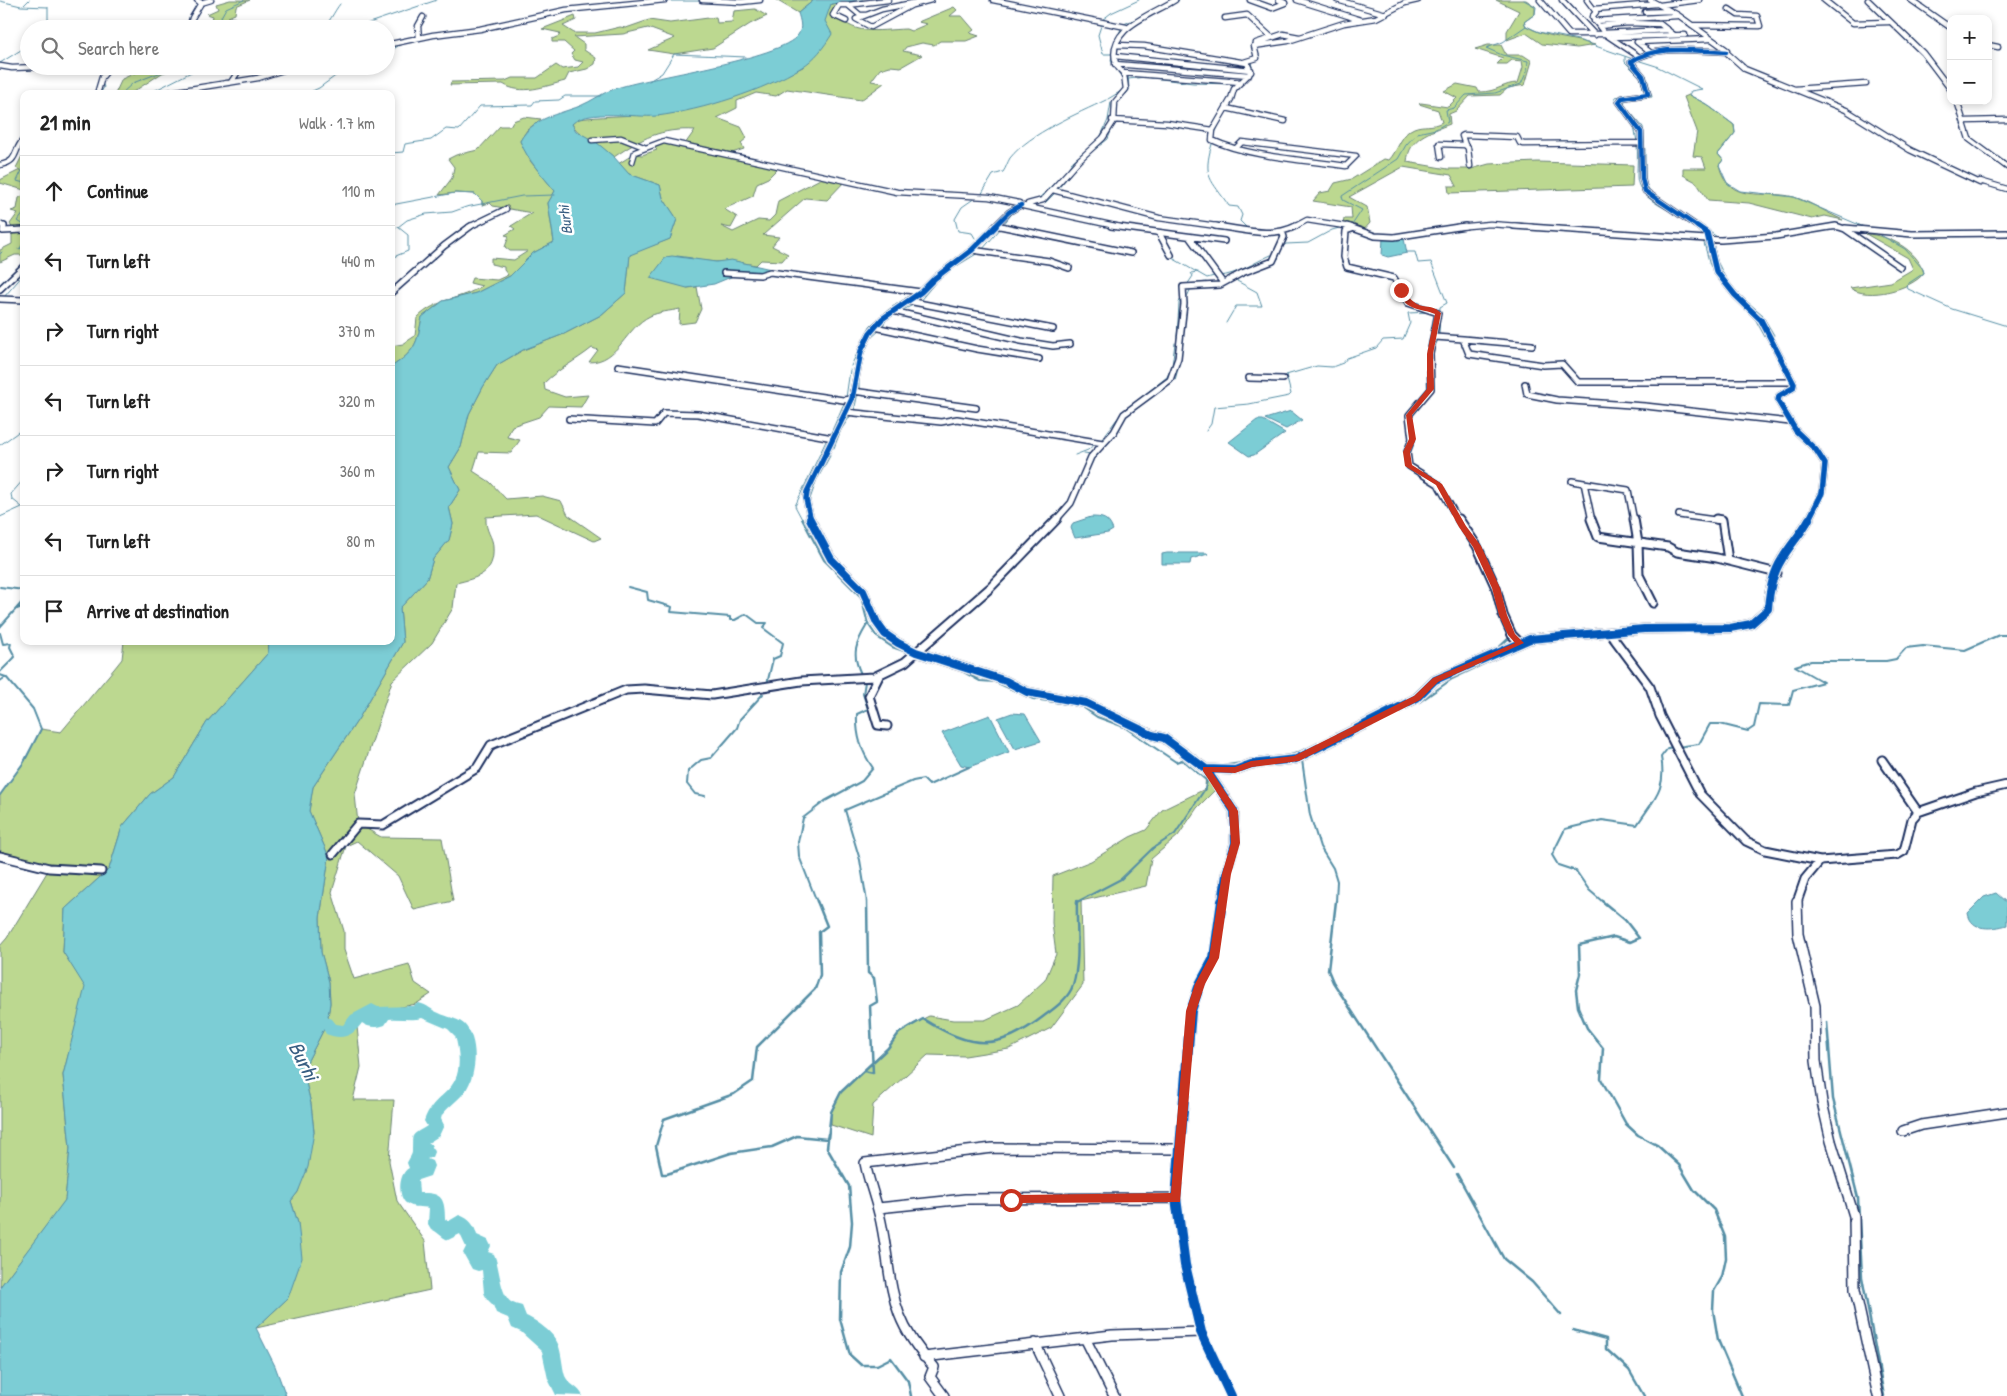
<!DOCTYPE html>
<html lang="en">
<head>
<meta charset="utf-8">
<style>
	body { margin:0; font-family:"Patrick Hand",sans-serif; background:#f2f2f2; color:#222 }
	.controls { position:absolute; right:15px; top:15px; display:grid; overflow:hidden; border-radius:10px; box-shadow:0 2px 8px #0003 }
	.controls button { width:45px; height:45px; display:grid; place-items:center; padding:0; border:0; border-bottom:1px solid #e0e0e0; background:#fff; color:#222; font:25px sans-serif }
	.stop { position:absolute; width:15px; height:15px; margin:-11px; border:4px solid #c8321e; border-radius:50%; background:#fff }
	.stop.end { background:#c8321e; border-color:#fff; box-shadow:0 1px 5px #0008 }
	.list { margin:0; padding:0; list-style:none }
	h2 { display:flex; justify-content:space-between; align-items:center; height:65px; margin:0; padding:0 20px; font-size:21px }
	h2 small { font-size:16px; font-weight:400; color:#767676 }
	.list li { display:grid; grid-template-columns:32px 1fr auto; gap:15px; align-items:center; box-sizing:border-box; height:70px; padding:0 20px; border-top:1px solid #e0e0e0 }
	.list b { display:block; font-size:19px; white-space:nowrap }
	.list em { font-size:16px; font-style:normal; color:#767676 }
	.icon { flex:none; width:28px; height:28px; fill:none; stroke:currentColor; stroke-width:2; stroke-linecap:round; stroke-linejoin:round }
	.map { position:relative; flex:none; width:2007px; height:1396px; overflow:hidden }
	.search { position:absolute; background:#fff; box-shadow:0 2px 8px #0003; left:20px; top:20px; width:375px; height:55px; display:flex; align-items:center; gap:12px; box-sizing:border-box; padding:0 18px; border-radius:28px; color:#767676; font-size:19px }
	.panel { position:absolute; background:#fff; box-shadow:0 2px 8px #0003; left:20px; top:90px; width:375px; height:555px; border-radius:10px }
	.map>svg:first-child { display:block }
	.green { fill:#bcd890; stroke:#6c8477 }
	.water { fill:#7ccdd5; stroke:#558ea5 }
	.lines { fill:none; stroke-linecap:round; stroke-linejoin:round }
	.stream-far2 { stroke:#558ea5; stroke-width:1 }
	.stream-far1 { stroke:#558ea5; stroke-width:2 }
	.stream { stroke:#558ea5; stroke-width:2.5 }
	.river { fill:#7ccdd5; fill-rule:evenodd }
	.minor-far3-casing { stroke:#1b2f5e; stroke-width:7 }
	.minor-far2-casing { stroke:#1b2f5e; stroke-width:8 }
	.minor-far1-casing { stroke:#1b2f5e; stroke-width:11 }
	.minor-casing { stroke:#1b2f5e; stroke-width:12 }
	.minor-far3 { stroke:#fff; stroke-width:4.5 }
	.minor-far2 { stroke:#fff; stroke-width:5 }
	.minor-far1 { stroke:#fff; stroke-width:7 }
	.minor { stroke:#fff; stroke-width:9 }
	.cycleway-far3-casing { stroke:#fff; stroke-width:6 }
	.cycleway-far2-casing { stroke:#fff; stroke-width:8 }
	.cycleway-far1-casing { stroke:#fff; stroke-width:11 }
	.cycleway-casing { stroke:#fff; stroke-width:13 }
	.cycleway-far3 { stroke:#0057b8; stroke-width:4.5 }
	.cycleway-far2 { stroke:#0057b8; stroke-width:5.5 }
	.cycleway-far1 { stroke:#0057b8; stroke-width:8 }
	.cycleway { stroke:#0057b8; stroke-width:10 }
	.route { fill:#c8321e }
	.labels { text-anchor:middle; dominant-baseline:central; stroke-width:5; stroke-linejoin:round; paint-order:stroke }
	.far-water-label { font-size:15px; font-style:italic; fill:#385e82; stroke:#fff }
	.near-water-label { font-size:21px; font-style:italic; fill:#385e82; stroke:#fff }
</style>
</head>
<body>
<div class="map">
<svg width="2007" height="1396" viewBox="0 0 2007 1396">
	<rect width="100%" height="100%" fill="#fff"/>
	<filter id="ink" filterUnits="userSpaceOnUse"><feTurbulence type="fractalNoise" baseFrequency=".02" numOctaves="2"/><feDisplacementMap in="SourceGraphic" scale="10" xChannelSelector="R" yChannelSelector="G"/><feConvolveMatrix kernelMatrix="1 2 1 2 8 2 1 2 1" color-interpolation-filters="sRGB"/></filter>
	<g filter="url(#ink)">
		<path class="green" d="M230,0H250L236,6L235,14L228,17L235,18C230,33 211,29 197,29L201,27L210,28L213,25L211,24L213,16L207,14L218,9L216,4Z
			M776,0H814L798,13Z
			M863,0H888L839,5L833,11C853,37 876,30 906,29L911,31L927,24L918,22L954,7L957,10L950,16H962L974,30L970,33L979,36L966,41H940L934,45L922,43L906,47L903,51L922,55L901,67L890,66L880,69L871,81L884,83L861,100L787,89L776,96L756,93L737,101V108L717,118L741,127L747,138L741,143L744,149L729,154L779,167L768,178L757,183L753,196L724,209L737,217L731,228L721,226L733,232L758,220L769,221L775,215L778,201L824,177L846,180L827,200L805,198L763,235L779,237L772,246L788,254L782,261L761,260L756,265L731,261L716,262L666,257L687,288L697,287L701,309L695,322L679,324L680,309C671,311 658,312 650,316C625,328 619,362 589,362L598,350L592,348C576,361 558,369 544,383L545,390L565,397L588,395L581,407L549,406L539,417L512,426L507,437L520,440L511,453L479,452L473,471L490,482L506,499L542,496L561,501L568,515L601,538L594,541L536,514L486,517C485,532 493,536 493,547C495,574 477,578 456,583L453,608L432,643L392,681L355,794L358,824L381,837L442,838L453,901L414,910L398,876L357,841L346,846L332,892L344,931V950L354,979L409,964L415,983L431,994L416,1004L356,1016L361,1067L353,1100H394L389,1161L397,1201L425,1241L430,1290L256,1328L288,1298L298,1223L291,1201L298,1192L314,1132L311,1104L303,1070L327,1023L330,1003L329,982L321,952L320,918L329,857L309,811L313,787L359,718L403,642L400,608L427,579L433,559L449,540L453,524L449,507L460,490L449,467L461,447L469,414L483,387L497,365L523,350L564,334L601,315L626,293L630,254L670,239L677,219L663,198L660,185L629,174L618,164L634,154L642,155L657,150L652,145L664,141L685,144L695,130C661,128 642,138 614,157C601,146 580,138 572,124L577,119C611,115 647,116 680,111C723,104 764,85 803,67L831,4Z
			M1496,0H1526L1535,6V14L1524,22L1526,26C1546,38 1573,38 1595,45L1577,48L1542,44L1526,33L1507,40V31L1519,11Z
			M755,9L767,16L750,24L713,48L674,54L648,50L675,38L648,28L623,34L574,37L584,44V50L596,58L595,64L587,69L569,73L565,81C546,86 521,96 503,84L450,85L451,82L505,81L512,78H537L556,65L562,69L578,67L583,62L575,60L571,54L574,51L564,42H552V39L559,36L560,33L542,29L575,16L576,20L563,26L574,33H595L620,27L626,28L649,20L670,23L716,17L717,23L732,22L734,11Z
			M1488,45H1501L1506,55H1523L1532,61L1525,85L1508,88L1500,95L1470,96L1456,111L1449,114L1450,124C1430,132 1409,137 1407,162L1448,169H1471L1489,164L1538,162L1633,165L1632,187L1449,193L1448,186H1457L1451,175L1403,167L1349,197L1367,207L1370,223L1362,232L1343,224L1344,219H1352L1351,207L1313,201L1320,193L1330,191L1335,183L1352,179L1384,159L1389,160C1398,151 1401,133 1414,128C1424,124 1431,128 1442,122L1438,110L1419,104L1421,103L1448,107L1457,98L1444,91L1457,84L1477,88L1479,92C1498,92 1503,83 1518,83L1523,67L1522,61L1512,60L1507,64H1497L1503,58L1475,49Z
			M166,66H184L162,73L130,94H115L122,79L144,69Z
			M1689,95L1706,104L1734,125L1735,133L1718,154L1723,160L1719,165C1729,206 1764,189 1794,197C1811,202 1827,213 1843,220L1825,216L1812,219L1749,203L1708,200L1696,182L1683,175V168H1706L1702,157L1693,156L1697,131L1684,97Z
			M524,117L541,119L527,130L520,141L531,162L555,191L548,203L554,242L533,253L510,276L476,293L443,301L422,317C417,345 415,351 391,367V346L403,344L415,336L417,318C437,298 460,300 482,286L470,283L472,278L497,280L508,275L504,270V267L491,264V258L514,260L528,251H510L505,247L509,236L505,235L515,229L511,226L532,213L493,206L490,203L482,205V201L475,194L455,193L439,195L452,178L454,167L448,159L456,155L478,150L500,126H510L513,121Z
			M24,152V190L0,183V180L20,170L16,168Z
			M24,195V255H15L0,262V250L12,244V234L21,232L13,229L10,224L18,213L11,211L17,209L19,198Z
			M1866,234C1888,235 1917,249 1924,273C1912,289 1868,301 1850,288L1891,282L1913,269L1908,258Z
			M124,641H269L268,653L207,722L174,777L150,794L122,827L109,869L65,909L63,952L86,987L63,1075L70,1148L65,1201L0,1287V946L7,938L49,869L0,856V795L24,762L41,729L61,732L114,669L122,659Z
			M1206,769L1215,790L1197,808L1178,836L1151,859L1146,886L1081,901L1083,985L1051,1028L1009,1049L965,1056L928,1055L873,1105L871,1138L831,1125V1112L841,1092L887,1048L899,1033L913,1024L929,1016L953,1020H985L1018,1005L1045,980L1056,954L1052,923L1053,876L1091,861L1130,837L1146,830L1162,810L1205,789Z"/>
		<path class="water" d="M814,0H863L831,4L825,21L832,34C824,47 815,59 802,67C763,91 703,110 657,116C635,118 588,108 572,124L576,131L596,142L614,157L629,174L660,185L663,198L677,219L670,239L630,255L626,293L601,315L564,334L523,350L497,365L483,387L469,414L461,447L449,467L460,490L449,507L453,524L449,540L433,559L427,579L400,608L403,642L359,718L313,787L309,811L329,857L320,918L321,952L329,982L330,1003L327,1023L303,1070L311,1104L314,1132L308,1167L298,1192L291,1201L298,1223L302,1258L288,1298L256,1328L275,1366L286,1396H0V1287L65,1200L70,1148L63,1075L85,987L63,952L65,909L109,869L122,827L150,794L174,777L207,722L268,653L269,641H391V367C415,351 417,345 422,317L443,301L476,293L510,276L533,253L554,242L548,203L555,191C542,175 528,161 520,141C533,117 557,115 580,106C592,101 602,93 614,89C647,77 781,59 798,35C803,28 800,20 798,13Z
			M1383,238L1404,239L1407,253L1388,257L1382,255Z
			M672,256L716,262L731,260L771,269L770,272L738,274L714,284L687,288L650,278L666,257Z
			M1291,411L1302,420L1286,429L1265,419Z
			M1257,420H1263L1285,433L1254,455L1249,456L1229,442Z
			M1091,517C1103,517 1108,518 1113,530L1108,533L1075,538L1071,528L1073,523Z
			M1167,553H1207L1208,554L1191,559L1190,564H1162V554Z
			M1012,713L1025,714L1041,741L1015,749L998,718Z
			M990,715L1009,752L969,767L961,765L942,733Z
			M1996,893L2007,903V925C1993,929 1971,932 1968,913L1984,897Z"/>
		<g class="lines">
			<path class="stream-far2" d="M0,1L21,6L48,7V19L55,25L48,29
				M666,1H702
				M24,5L29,0
				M1149,17L1179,0
				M1102,20L1111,13L1139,0
				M195,22L199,27L197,29
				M1102,23L1098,35L1103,54H1112
				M1124,24L1138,18
				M1526,26L1539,32L1578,40L1633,59
				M1122,27L1114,44L1111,61L1123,79
				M192,29L195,17
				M217,29L223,22L221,17L226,8L244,0
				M321,29C329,25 334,11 340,4
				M351,29L437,0
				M1257,51L1260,57L1257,59
				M386,54L401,44
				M1625,57V62L1640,77L1644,90
				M1637,60L1656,66L1702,89L1691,91L1689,95L1706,104L1734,125L1735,133L1718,154L1723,160L1719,165L1727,183L1740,191L1794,197L1864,227
				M1251,62L1253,72
				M0,63L29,45
				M117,67L123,66
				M108,73L116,66
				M1128,79L1145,77L1193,83L1233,84
				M649,81L662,73L674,54L746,57
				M100,94L104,87L102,83
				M121,94L133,83L177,66
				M148,94L203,66
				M306,94L319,88L349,66
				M1126,94L1129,90L1128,74
				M1635,98L1652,97L1646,75L1639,68
				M1108,99L1123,90L1124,85
				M1615,99V97L1622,96
				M1625,100L1624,105L1643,127L1645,151
				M1616,102L1631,121
				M1634,125L1637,142
				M1214,136L1222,117
				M1100,138L1108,120L1111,102
				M1212,144C1202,178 1211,179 1229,206L1238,207L1242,215L1240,221L1247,228
				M1637,144C1638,155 1637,165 1637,176C1637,197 1663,207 1679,216
				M1645,152V182L1651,193
				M391,153L403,152L405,144L431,140L446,129L459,130L480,106L532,105L535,101L559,100L565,96H600
				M1086,156L1108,139L1112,128
				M1073,161L1089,148
				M24,166L17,181L24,183
				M1067,170L1072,162
				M1057,190L1081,161
				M981,195L993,175L1003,172C1006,168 1007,163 1010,158C1030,133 1077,114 1106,100
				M975,198L962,207L955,219L958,231L972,233L975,238
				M1037,200L1062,176
				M391,205L455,193L475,194L482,201V205
				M1033,205L1046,202L1056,192
				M1672,207L1703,227
				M24,213L18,221L24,225
				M1003,225L1014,211
				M1352,225L1362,210L1343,200L1342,196L1398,159L1406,145L1417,133L1436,129L1448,122L1446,110L1454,108L1466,95L1495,93L1521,84L1527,71L1528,61L1502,55L1486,48L1503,42L1526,26L1524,22L1535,14L1536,7L1524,0
				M391,229L398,227
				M1707,230L1720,239
				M1701,232L1710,265L1717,278L1742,305
				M1877,233L1905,249L1923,269L1924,273L1906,285L1908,289L1952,309L2007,326
				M24,242L20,248L24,250
				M1718,242L1713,243L1717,261L1727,281
				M18,249L24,248
				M982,250L1001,228
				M1407,252H1415L1418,263L1431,262L1447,303L1440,307L1439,336
				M0,254L2,252
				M1167,255L1207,278L1214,276
				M677,256L692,258
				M391,258L408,251V235L398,227L407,220L426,214L452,212L466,207L522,196L555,195
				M1274,261L1278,259L1282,247L1286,244L1308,243L1332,230L1343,227
				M940,270L965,251
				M947,272L978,253
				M1219,276C1237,275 1253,263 1271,255
				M0,285L13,273
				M1187,285L1193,276L1191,273L1198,272
				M918,290L938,272
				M1735,291L1763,315
				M4,297L24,274
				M1185,301L1193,284L1206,282
				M919,302L940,277
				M892,307L915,292
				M901,311L915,304
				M1754,317L1765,337
				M1764,318L1774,335
				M1226,323L1236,306H1262L1257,292L1237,281L1238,277
				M882,327L887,319L896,314
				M1177,338L1179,303L1182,296
				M1432,352L1439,338
				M1432,357L1433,377
				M861,360L871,338L880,330
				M851,366L870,326L889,309
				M859,372V390
				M1175,380L1178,369
				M1161,391L1172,381
				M846,398L850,370
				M1427,399L1432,391
				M854,411L858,393
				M1120,414L1167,377L1172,366L1175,343
				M1206,431L1211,424L1214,407L1249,404L1289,396L1291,394L1286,375L1317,366L1332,367L1343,363L1347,358L1376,348L1383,340L1403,339L1410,323L1408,313L1430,312
				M830,435L845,401
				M1102,439L1117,419
				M0,445L24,428
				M834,448L841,430L851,415
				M1084,453L1098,455L1101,450
				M1075,455L1088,450L1096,443
				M818,478L830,456
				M809,502L817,479
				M0,517L22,507L12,499L11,494L24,479
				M803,521L795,506L827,439"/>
			<path class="stream-far1" d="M802,519L824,560L861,597L868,624L877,637L892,647L909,653
				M0,587L24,590
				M628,587L647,592L648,600L672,607L671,612L730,617V620H735L746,614L758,623H767L763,628L783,643L780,656L773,659L767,684
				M17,609L24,606
				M0,627L24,600
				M0,633L3,644L11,643L10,647L15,657L0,672
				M1495,651L1510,637
				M947,666L954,669
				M960,670L980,681L995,682L1033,699L1081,706L1097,717L1124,727L1176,762L1182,760L1207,781L1205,789L1175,834L1153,848L1121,879L1077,902
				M861,674C851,654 856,643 867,625
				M0,675L6,677L0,681
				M1371,718L1412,696L1432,677L1491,652
				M1677,747L1699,744L1710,724H1720L1748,731L1754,727L1759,704L1789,705L1793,690L1823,682L1795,666L1811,661H1886L1896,659L1906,648L1923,646L1965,650L1999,635H2007
				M1277,758L1294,754L1329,739
				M1220,766L1248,762
				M0,795L24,762L41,729L33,709L6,677
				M705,796L695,794L687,784L688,771L701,760L711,758L737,728L740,719L763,694
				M817,902L799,856L798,842L803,818L825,801L862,781L873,768C861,751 856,735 857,714L868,709L863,694L865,682
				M867,902L860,860L845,810L913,781L923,779L929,785L969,767
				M1336,902L1337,881L1333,868L1320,847L1310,815L1302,760L1421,701L1452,679L1509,652
				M1603,902L1589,890L1576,871L1558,865L1552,855L1565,829L1602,820L1637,825C1654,799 1667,790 1661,757L1668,748L1673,747"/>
			<path class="stream" d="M817,901L827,926L819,932L820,975L815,989L757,1047L753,1081L734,1094L664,1119L656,1146L662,1174H667L731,1153L772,1147L797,1136L827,1139L828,1134
				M1336,901L1328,970L1333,982L1454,1168
				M1602,901L1625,920L1639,938L1630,942L1614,937L1579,945L1580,974L1576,990L1578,1007L1587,1028L1603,1048L1601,1079L1626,1124L1638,1135L1657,1145L1679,1165L1694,1190L1714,1210L1725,1237L1726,1258L1722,1277L1714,1291L1713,1310L1718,1340L1742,1396
				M1827,1022L1833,1099L1858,1198L1862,1277L1884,1396
				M864,1071L873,1073L870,1006L877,1002L874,978L868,973L867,901
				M1457,1174L1504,1259L1532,1282L1561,1315
				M1573,1330L1606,1339V1349L1629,1370L1644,1396
				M911,1396L908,1381L891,1358L877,1365H861L850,1355L840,1319L841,1272L850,1247L852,1222L849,1186L827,1148L831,1112L841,1092L888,1048L899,1033L923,1019C971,1049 998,1052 1044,1016C1055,1008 1069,998 1073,985C1081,959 1076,927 1077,901"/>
			<path class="river" d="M419,1003C428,1005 431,1010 439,1013C447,1017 457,1018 464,1024C479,1039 477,1073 466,1090C460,1099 449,1106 442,1115L441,1119L444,1125L439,1136L428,1143L431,1144L434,1152L432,1157L427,1159L432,1161L434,1166L430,1176L418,1180L419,1193C441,1192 445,1197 445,1219L449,1221L459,1215C470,1219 474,1224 477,1235L488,1240L491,1246L488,1252L494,1254C500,1268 500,1294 511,1302C514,1304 519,1305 522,1306L526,1316C536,1320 554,1333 558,1344C562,1354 562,1366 565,1376C569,1385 579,1387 583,1396L556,1395L548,1379L542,1351L521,1332L512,1328L508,1318L496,1313L493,1305L487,1299L484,1293L482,1270L478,1271L472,1269L463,1253L466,1247L460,1234L448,1240C441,1237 438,1232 431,1229L428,1224L429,1208C421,1206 414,1209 406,1203C397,1195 399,1173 409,1168L407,1163C408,1160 412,1155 412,1152C413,1133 409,1137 427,1126L424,1121C432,1098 447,1096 455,1080C461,1068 459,1049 455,1036L448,1029L422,1018C411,1021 400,1018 389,1019L385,1025C378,1028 368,1028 362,1023C352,1037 342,1040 326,1034L322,1027L312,1023L309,1019L314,1009L319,1007L324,1009L326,1016L332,1019L336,1024L343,1025L351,1015L372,1004L378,1007L413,1006Z"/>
			<defs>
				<path id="minor-far3" d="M702,0L741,2L760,0
					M928,0L882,9L856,19L871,27L912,5L931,0
					M993,0L1126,27
					M1250,0L1272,8L1285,3L1279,0
					M1297,0L1361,20
					M1337,0L1386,14
					M1540,0L1569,34H1605
					M1562,0L1595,35
					M1587,0L1596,12L1592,17L1605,34L1638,56
					M1650,0L1678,15L1727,50L1726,52L1745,69L1846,110L1910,150L1980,183V181L2007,189
					M1824,0L1853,23L1889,22
					M1868,0L1923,53L1951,90
					M1911,0L1951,28
					M201,3L211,0
					M1660,5L1699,0
					M1594,9L1656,4
					M1645,12L1670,11
					M866,15H860L848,5L888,0
					M1225,18L1247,15L1270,36
					M846,21L833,15L839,5H848
					M1594,21L1677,16
					M1692,25L1760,26L1757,16L1738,15L1729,9
					M1599,26L1628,23L1660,24L1674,35
					M189,29L192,18L201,3L197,0
					M1604,33L1668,30
					M1612,37L1685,35
					M419,38L418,26L423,17
					M1256,43L1283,34L1299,37
					M386,45L433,35L480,29L566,10L665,0
					M1117,45L1144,46L1247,63L1251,72L1234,89L1231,99L1213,130L1212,140C1248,157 1306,160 1346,166L1356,156L1242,142L1237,147
					M1988,45L1998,47
					M1651,53L1637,42L1710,39
					M1115,56L1251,70
					M1244,62L1257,58L1254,46L1288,41L1344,23L1376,18L1405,3L1418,0
					M1115,64L1249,75
					M0,66L12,68L61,66
					M1123,73L1241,82
					M231,82L242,66
					M1795,89L1866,84
					M97,94L102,77L111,66
					M159,94L258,78L296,66
					M1957,101L1969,139L2007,167
					M1226,108L1285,121
					M1112,120L1167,123L1213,130
					M1965,121L2007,120
					M592,140L621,138L644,147
					M1465,145L1468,148L1470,166
					M1441,157L1439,144L1465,145L1462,136L1464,135L1517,137L1520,143L1524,144L1640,143
					M632,162L635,152L664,141L897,192L989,197L1019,203
					M0,165C20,161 12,151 24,139
					M1053,190L1159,218L1224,227
					M1028,204L1043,200L1079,160L1103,138L1114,121L1115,102L1126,89C1125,84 1125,77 1123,73C1121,70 1117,68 1116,64C1105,28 1152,15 1175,0
					M1023,206L1120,227
					M0,224L4,227
					M997,225L1006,227
					M469,227L506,209
					M994,227L1009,212L1021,205
					M1294,227L1307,220L1351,227
					M1457,227L1490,224L1532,227
					M1698,227L1645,191L1642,178L1641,132L1619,102L1622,98L1648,94L1643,76L1631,62C1656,44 1697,51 1726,52
					M1831,227H1839"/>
				<path id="minor-far2" d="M4,226L3,231L24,230
					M1000,226L1131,253
					M1111,226L1224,241
					M1215,226C1242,229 1271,239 1296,226
					M1347,226L1375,236L1394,237L1465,226
					M1514,226L1721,240L1776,236L1836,226L1845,229L1900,267
					M1697,226L1707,233L1716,271L1735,295L1761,320L1794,384L1793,388L1779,396L1778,401L1796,431L1816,450L1825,464L1822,493L1808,521
					M1845,228L1912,234L2007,233
					M1352,229L1346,231L1344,257L1347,267L1394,278L1408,303L1438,313L1430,354L1431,389L1409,415L1412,439L1407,452L1409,466L1438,484L1459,521
					M1159,233L1171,255
					M1190,238L1223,283
					M972,250L1049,261L1069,268
					M724,273L760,275L770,272L921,292
					M0,289L24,266
					M391,293L444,246L471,226
					M0,299L24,300
					M908,301L1053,329
					M893,311L1021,341L1053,346L1070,344
					M875,327L977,349L1039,359
					M1435,337L1463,339L1469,354L1543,365L1562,364L1578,382H1793
					M1463,339L1532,345
					M618,366L843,400L852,399
					M1249,378L1283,379
					M1525,384L1527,394L1557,400L1645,406L1790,422
					M853,391L976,408
					M846,412L941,422L957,419L1103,443
					M569,419L655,424L664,413L698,414L833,438
					M1572,481L1584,483L1592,521
					M1584,483L1628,490L1634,521
					M1679,515L1722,521
					M811,521L806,499L807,492L852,399L861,351L870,333L882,319L921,292L935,278L972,250L996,226
					M1055,521L1071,503L1091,457L1114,432L1124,414L1170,380L1178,358L1184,304L1183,287L1220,285L1242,273L1273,261L1284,237L1282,231"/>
				<path id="minor-far1" d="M810,519L831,559L863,591L877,623L885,634L898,643L916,652L1006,681L1027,692L1086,703L1152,735L1164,738L1206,769L1234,811L1235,843L1226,874L1222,902
					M1459,519L1477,546L1496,588L1503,615L1512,635L1520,643
					M1591,519L1598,537L1668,547L1677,552L1717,558L1777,573
					M1634,519L1638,543L1639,575L1653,603
					M1716,519L1722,520L1728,560
					M1609,632L1650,687L1660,716L1700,794L1746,841L1765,850L1820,861
					M879,676L869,696L878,725L887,726
					M1882,760L1918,812
					M1206,769L1235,770L1251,764L1296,759L1417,698L1435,680L1530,639L1644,629L1730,628L1751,624L1768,609C1769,593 1773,573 1782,559C1790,545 1801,534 1809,519
					M333,854L358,824L383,825L477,768L491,745L626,690L644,689L712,695L801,681L874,677L905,662L990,588L1057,519
					M0,856L49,868L101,871
					M1797,902L1805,879L1820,861L1897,855L1904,851L1912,819L1918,812L1976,792L2007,785"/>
				<path id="minor" d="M1222,901L1214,958L1200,984L1191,1011L1176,1198L1185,1265L1201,1332L1231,1396
					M1797,901L1798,934L1815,1006L1816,1061L1822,1102L1831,1141L1854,1216L1855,1290L1878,1396
					M1903,1131L1921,1125L2007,1112
					M878,1208L965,1199L1176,1198
					M1085,1338L1114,1396
					M1035,1343L1060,1396
					M924,1357L1112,1335L1201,1332
					M944,1396L930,1377L934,1367C886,1315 894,1286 881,1222C877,1202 869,1183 865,1163L993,1148L1178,1149"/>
			</defs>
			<use href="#minor-far3" class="minor-far3-casing"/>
			<use href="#minor-far2" class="minor-far2-casing"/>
			<use href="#minor-far1" class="minor-far1-casing"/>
			<use href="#minor" class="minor-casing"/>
			<use href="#minor-far3" class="minor-far3"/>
			<use href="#minor-far2" class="minor-far2"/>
			<use href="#minor-far1" class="minor-far1"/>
			<use href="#minor" class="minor"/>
			<defs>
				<path id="cycleway-far3" d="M994,227L1009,212L1021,205
					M1698,227L1645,191L1642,178L1641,132L1619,102L1622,98L1648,94L1643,76L1631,62C1656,44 1697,51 1726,52"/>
				<path id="cycleway-far2" d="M1697,226L1707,233L1716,271L1735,295L1761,320L1794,384L1793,388L1779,396L1778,401L1796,431L1816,450L1825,464L1822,493L1808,521
					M811,521L806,499L807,492L852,399L861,351L870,333L882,319L921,292L935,278L972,250L996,226"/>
				<path id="cycleway-far1" d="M810,519L831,559L863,591L877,623L885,634L898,643L916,652L1006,681L1027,692L1086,703L1152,735L1164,738L1206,769L1234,811L1235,843L1226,874L1222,902
					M1206,769L1235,770L1251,764L1296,759L1417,698L1435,680L1530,639L1644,629L1730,628L1751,624L1768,609C1769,593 1773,573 1782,559C1790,545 1801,534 1809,519"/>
				<path id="cycleway" d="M1222,901L1214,958L1200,984L1191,1011L1176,1198L1185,1265L1201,1332L1231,1396"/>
			</defs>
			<use href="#cycleway-far3" class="cycleway-far3-casing"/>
			<use href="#cycleway-far2" class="cycleway-far2-casing"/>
			<use href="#cycleway-far1" class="cycleway-far1-casing"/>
			<use href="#cycleway" class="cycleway-casing"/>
			<use href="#cycleway-far3" class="cycleway-far3"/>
			<use href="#cycleway-far2" class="cycleway-far2"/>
			<use href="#cycleway-far1" class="cycleway-far1"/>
			<use href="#cycleway" class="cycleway"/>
		</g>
	</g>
	<path class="route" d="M1399,289H1403C1420,316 1428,300 1441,313L1433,354L1434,389L1412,415L1416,439L1410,452L1412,465L1442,484L1466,526L1481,546L1500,588L1507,615L1515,634L1524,643L1438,682L1420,700L1299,761L1252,767L1235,773L1212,772L1238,811L1240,843L1231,874L1219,958L1205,984L1196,1011L1180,1202L1007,1203L1005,1200L1011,1195L1171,1193L1186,1011L1195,984L1209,958L1222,874L1231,843L1229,811L1203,771V767H1235L1251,761L1294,756L1414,696L1433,678L1515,643L1508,635L1499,615L1492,588L1473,547L1459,527L1436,485L1405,466L1403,452L1409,439L1406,415L1427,389V354L1435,314C1421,308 1402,311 1399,289Z"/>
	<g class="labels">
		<g class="far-water-label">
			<text transform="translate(565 220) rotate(-97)">Burhi</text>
		</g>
		<g class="near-water-label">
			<text transform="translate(304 1061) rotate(63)">Burhi</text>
		</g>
	</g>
</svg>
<div class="controls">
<button>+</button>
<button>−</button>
</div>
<div class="stop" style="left:1011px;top:1200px"></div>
<div class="stop end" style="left:1401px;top:290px"></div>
<div class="search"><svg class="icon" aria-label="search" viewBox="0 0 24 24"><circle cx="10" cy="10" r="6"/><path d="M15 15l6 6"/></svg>Search here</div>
<section class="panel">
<h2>21 min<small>Walk · 1.7 km</small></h2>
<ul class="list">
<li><svg class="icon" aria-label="ahead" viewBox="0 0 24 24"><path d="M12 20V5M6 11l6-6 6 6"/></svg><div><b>Continue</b></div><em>110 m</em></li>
<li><svg class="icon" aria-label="left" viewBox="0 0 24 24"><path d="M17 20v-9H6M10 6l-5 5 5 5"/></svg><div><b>Turn left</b></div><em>440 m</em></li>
<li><svg class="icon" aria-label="right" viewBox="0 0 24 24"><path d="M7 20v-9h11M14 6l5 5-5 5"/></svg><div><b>Turn right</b></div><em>370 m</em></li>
<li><svg class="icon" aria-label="left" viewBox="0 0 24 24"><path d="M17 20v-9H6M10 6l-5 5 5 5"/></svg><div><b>Turn left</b></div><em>320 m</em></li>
<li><svg class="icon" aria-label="right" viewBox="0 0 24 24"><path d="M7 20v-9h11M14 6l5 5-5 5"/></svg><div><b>Turn right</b></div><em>360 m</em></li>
<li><svg class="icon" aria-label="left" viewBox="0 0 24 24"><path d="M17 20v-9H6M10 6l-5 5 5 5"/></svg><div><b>Turn left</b></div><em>80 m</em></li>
<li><svg class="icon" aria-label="arrive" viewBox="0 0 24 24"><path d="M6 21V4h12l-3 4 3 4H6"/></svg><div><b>Arrive at destination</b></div></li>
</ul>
</section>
</div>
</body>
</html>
